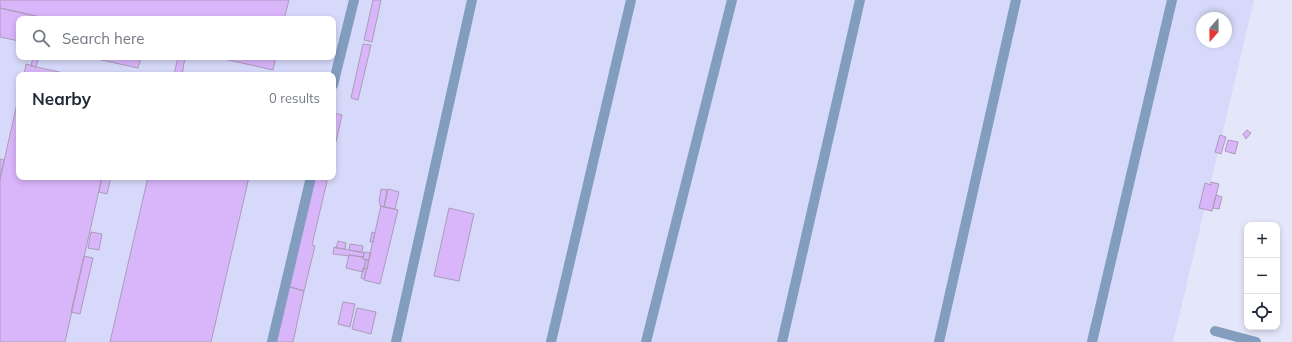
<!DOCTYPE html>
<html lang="en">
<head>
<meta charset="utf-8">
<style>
	body { margin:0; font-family:Mulish,sans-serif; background:#f6f6f7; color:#1f2937 }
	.controls { position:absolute; right:12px; bottom:12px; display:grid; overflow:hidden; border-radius:8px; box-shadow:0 2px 6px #0003 }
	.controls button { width:36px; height:36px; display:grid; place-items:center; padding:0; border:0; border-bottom:1px solid #e0e1e3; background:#fff; color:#1f2937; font:20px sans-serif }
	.compass { position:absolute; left:1196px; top:12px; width:36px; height:36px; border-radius:50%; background:#fff; box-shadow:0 2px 6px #0003; rotate:200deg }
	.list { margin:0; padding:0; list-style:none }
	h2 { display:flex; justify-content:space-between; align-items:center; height:52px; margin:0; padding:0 16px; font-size:17px }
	h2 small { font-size:13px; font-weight:400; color:#747a83 }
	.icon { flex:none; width:22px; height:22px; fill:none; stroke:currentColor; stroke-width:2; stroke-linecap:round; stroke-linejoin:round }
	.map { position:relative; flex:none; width:1292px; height:342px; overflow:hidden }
	.search { position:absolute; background:#fff; box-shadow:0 2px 6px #0003; left:16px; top:16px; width:320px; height:44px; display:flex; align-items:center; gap:10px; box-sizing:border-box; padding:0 14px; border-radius:8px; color:#747a83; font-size:15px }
	.panel { position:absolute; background:#fff; box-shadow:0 2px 6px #0003; left:16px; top:72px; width:320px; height:108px; border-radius:8px }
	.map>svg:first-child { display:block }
	.built { fill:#d6d9f9; fill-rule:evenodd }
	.building { fill:#d9b5fa; stroke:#ab9cb9 }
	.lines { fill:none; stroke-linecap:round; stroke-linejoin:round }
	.service { stroke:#839dbe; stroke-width:10 }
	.minor { stroke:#839dbe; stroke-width:10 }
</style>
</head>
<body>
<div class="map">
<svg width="1292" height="342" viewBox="0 0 1292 342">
	<rect width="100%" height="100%" fill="#e4e6fa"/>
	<path class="built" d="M0,0H1254L1173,342H0ZM1202,18H1226V42H1202ZM19,19H333V57H19ZM19,75H333V177H19Z"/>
	<path class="building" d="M0,0H289L284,19H49L0,8Z
		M373,0H381L372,42L364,40Z
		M0,8L49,19H19V41L0,37Z
		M363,44L371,45L358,100L351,98Z
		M33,57H39L36,67L31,66Z
		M88,57H141L138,68Z
		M178,57H185L182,75H174Z
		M215,57H276L273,70Z
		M26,64L36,67L73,75H24Z
		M19,95V177H102L65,342H0V179Z
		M333,113L342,115L333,155Z
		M1247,130L1251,133L1246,139L1243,134Z
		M1220,135L1226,137L1221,154L1215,152Z
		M1228,140L1238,142L1235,154L1225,151Z
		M0,159L4,160L0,179Z
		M102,177H111L107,194L99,192Z
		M148,177H249L211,342H110Z
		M312,177H328L312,245L315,246L304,291L287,286Z
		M1211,182L1219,184L1212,211L1199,208L1205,183L1211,185Z
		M381,189L387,190L384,207L380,206V202H379Z
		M388,189L399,192L395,209L384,207Z
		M1216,195L1222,197L1219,209L1213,208Z
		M381,206L398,210L380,284L364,280Z
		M449,208L474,214L459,281L434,276Z
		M91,232L102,234L99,250L88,248Z
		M372,232L375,233L373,242H370Z
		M338,241L346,243L345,249L336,248Z
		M350,244L363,246L362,252L349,250Z
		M334,247L364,253L363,257L349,255V256L333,254Z
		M364,252L371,253L369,260L363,259Z
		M349,255L363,257V259L366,260L363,272L346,268Z
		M84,256L93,258L80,314L71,312Z
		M366,260H369L367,269L364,268Z
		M363,268L367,269L364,279L361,278Z
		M287,286L304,291L293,342H274Z
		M343,302L355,304L350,327L338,324Z
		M357,308L376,312L371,334L352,329Z"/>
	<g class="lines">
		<path class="service" d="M333,85L354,0
			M272,342L311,177
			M396,342L472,0
			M551,342L631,0
			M646,342L732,0
			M782,342L860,0
			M939,342L1016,0
			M1092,342L1172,0"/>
		<path class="minor" d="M1215,331L1256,342"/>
	</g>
</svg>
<div class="controls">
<button>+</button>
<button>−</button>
<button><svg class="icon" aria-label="locate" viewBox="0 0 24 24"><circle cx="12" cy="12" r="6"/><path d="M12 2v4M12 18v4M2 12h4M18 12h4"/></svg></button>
</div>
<svg class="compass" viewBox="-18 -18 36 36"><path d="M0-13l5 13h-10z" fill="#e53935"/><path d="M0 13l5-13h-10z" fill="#747a83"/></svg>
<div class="search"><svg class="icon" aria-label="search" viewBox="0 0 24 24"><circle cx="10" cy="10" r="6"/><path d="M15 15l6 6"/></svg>Search here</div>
<section class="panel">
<h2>Nearby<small>0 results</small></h2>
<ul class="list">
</ul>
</section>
</div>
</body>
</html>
